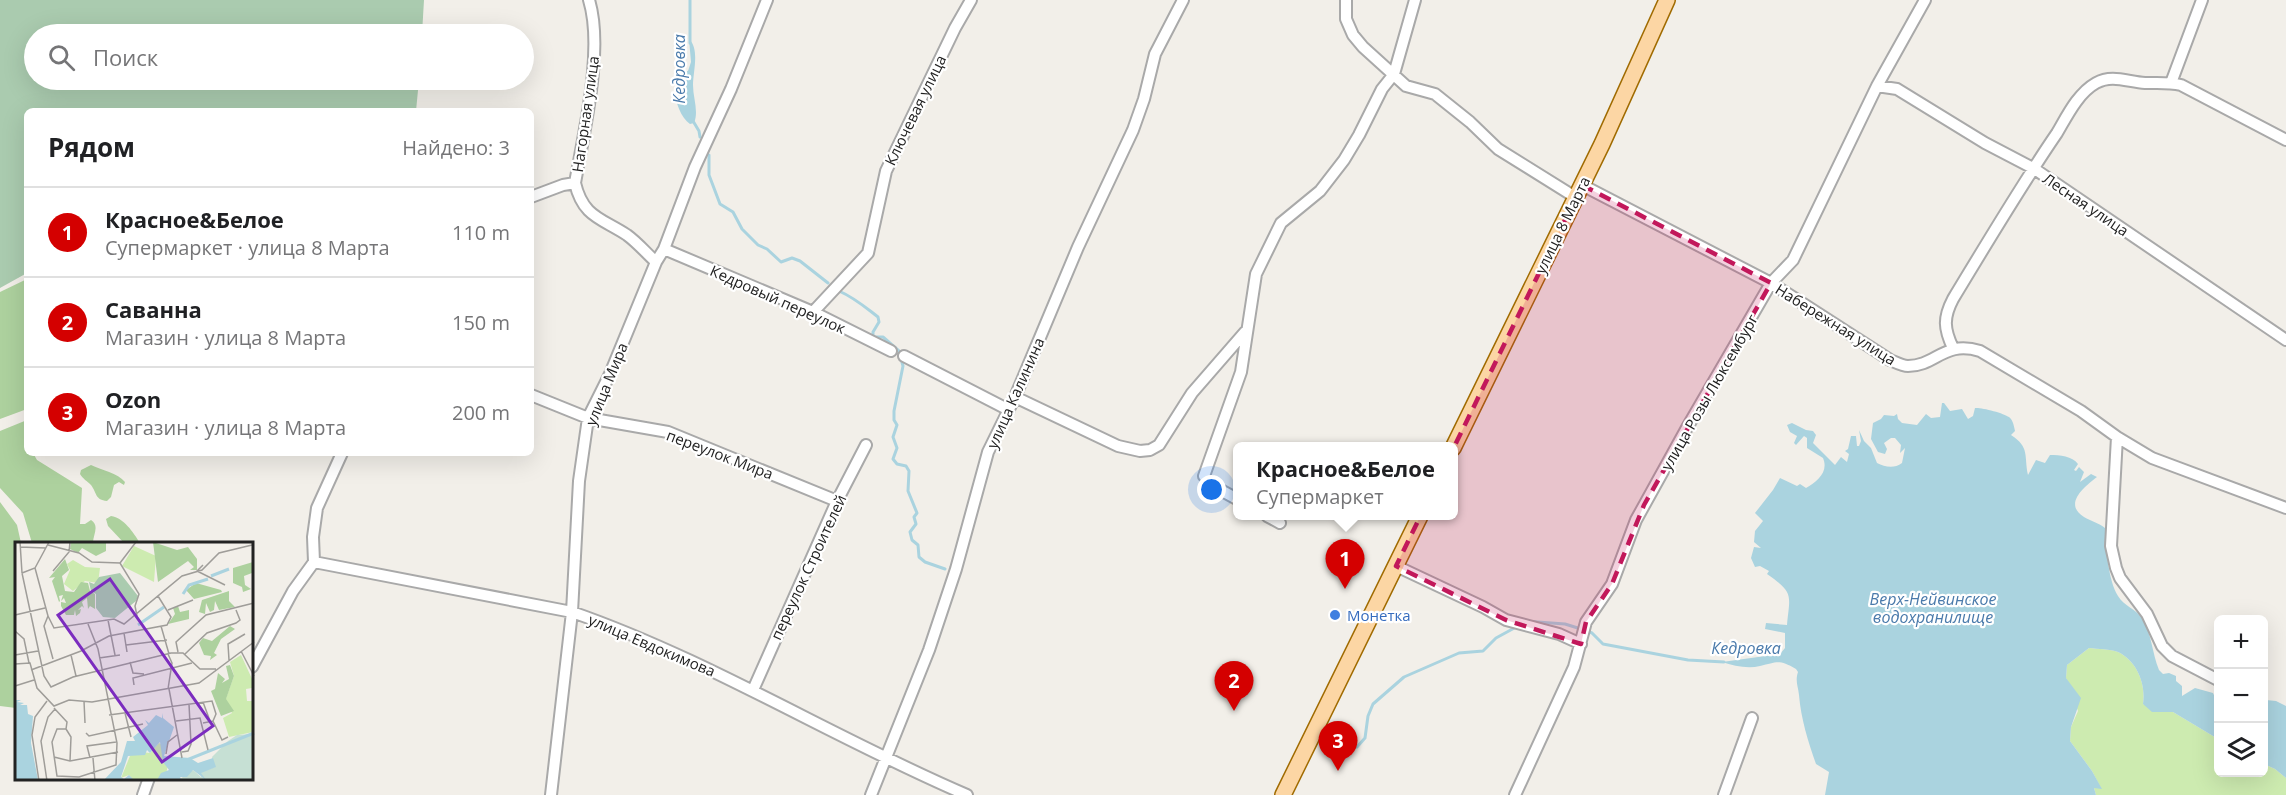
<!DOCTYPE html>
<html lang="ru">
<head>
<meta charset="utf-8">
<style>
	body { margin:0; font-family:"Open Sans",sans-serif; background:#f2f2f2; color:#202124 }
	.controls { position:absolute; right:18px; bottom:18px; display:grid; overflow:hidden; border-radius:9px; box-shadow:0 6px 24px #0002 }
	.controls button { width:54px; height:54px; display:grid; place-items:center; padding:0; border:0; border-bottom:2px solid #e0e0e0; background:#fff; color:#202124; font:30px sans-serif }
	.you { position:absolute; left:1212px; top:490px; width:21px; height:21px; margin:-15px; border:4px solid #fff; border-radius:50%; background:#1a73e8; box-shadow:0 0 0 9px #1a73e833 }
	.badge { display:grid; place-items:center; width:39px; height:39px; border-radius:50%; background:#d40000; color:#fff; font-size:20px; font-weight:700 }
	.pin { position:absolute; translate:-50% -50px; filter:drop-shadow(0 2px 3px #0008) }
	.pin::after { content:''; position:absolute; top:32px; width:21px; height:18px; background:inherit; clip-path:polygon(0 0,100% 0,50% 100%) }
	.popup { position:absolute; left:1233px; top:442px; width:225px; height:78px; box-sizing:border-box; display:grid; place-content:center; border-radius:9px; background:#fff; filter:drop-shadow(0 2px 4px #0005); font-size:20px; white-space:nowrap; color:#757577 }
	.popup b { font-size:22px; color:#202124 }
	.popup::after { content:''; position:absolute; left:50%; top:100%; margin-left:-12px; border:12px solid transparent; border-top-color:#fff }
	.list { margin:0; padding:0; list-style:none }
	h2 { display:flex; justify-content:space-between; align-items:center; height:78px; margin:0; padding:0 24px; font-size:26px }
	h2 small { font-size:20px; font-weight:400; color:#757577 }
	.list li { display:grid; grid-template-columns:39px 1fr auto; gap:18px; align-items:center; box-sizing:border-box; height:90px; padding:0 24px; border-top:2px solid #e0e0e0 }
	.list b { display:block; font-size:22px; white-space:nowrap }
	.list p { margin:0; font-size:20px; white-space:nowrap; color:#757577 }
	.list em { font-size:20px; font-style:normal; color:#757577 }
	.icon { flex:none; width:33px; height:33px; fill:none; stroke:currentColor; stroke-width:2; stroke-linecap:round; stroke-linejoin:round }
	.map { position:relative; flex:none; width:2286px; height:795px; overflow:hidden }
	.search { position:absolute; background:#fff; box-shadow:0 6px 24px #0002; left:24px; top:24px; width:510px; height:66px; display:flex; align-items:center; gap:15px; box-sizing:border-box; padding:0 21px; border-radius:33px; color:#757577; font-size:22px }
	.panel { position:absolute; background:#fff; box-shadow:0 6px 24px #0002; left:24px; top:108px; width:510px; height:348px; border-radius:9px }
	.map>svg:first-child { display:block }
	.grass { fill:#cdebb0 }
	.forest { fill:#add19e }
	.cemetery { fill:#aacbaf }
	.water { fill:#aad3df }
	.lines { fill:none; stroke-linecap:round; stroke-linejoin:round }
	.stream { stroke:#aad3df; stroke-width:3 }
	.street-casing { stroke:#a9a9a9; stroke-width:14 }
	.primary-casing { stroke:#a06b00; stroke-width:18 }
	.street { stroke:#fff; stroke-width:10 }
	.primary { stroke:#fcd6a4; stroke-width:15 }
	.marked { fill:#c2185b; fill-opacity:0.2; stroke:#c2185b; stroke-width:4.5; stroke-dasharray:12 8; stroke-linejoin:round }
	.shop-dot { fill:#3f7fe0; stroke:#fff; stroke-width:2 }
	.labels { text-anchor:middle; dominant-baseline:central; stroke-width:4.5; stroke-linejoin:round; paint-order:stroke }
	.street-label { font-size:15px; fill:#222; stroke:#fff }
	.shop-label { font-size:15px; fill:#366cbe; stroke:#fff; text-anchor:start }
	.water-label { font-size:16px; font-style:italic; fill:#4a7aab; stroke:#fff }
	.inset-river { fill:none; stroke:#aad3df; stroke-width:3 }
	.inset-road { fill:none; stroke:#9f9d99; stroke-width:1.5 }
	.view { fill:#7b2cbf; fill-opacity:0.15; stroke:#7b2cbf; stroke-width:3 }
	.inset-edge { fill:none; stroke:#222; stroke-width:3 }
</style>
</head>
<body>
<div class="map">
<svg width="2286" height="795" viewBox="0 0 2286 795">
	<rect width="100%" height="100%" fill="#f2efe9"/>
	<path class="grass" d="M2089,648C2098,649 2110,649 2118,652C2137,661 2146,684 2143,704L2160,711L2173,712L2218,739V772H2264V764L2275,769L2286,778V795H2096L2094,788H2101L2092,771L2070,741L2071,727L2078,711L2066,678L2067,665Z"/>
	<path class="forest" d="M27,279V409L0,419V292Z
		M27,420V453H33L37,460L82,488L80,524H85L91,520C100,526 93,534 93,543H32L23,513L0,488V431Z
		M91,465C101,470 118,473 125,482L124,485L119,482L114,485L111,497L107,501C95,500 97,493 91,485C87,481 83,479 80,474L81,470Z
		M0,502L17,525L21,543H16V708L0,706Z
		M111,516C124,518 133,532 140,543H124L108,526L106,519Z"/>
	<path class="cemetery" d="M0,0H424L422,34H34V80H419L416,111H27V273L0,288Z"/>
	<path class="water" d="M689,39C700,49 693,72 693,85C693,98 699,111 694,123L690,124C677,115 670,86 679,73L688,71L691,62Z
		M1942,403H1944L1950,411L1962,409L1968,419L1973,416L1975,408C1980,407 2004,413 2009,417C2013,420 2014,426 2015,431L2011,435C2030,447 2024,456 2028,475L2036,460L2045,463L2050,455C2060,455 2072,456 2078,464L2074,470L2076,471L2079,467L2084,472L2080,482L2091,474L2097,477C2084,487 2063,504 2084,517C2091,521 2099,523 2105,528C2106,547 2108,580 2118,596C2124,606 2136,609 2142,618C2152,634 2152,653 2159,670L2163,674L2169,673L2176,676V681L2182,686V696L2195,688L2213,693L2218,704L2215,714H2218V739L2173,712H2152L2143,704C2146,684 2137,661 2118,652C2110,649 2098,649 2089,648L2067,665L2066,678L2081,698L2071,727L2070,741L2092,771L2102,789L2094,788L2096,795H1825L1829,772L1816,764C1808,741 1801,719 1799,695C1798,686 1795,681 1798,672L1796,669C1779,659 1777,662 1760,666C1748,669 1734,666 1722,662L1780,654L1785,648V633L1765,629L1766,623L1787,625C1790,594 1794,593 1767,574L1769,571L1760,566L1755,567L1751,558L1754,547L1761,548L1754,542L1755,531L1763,521L1755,513L1773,490L1780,478L1797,486L1800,484L1806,488C1817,482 1829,472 1823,458L1807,448V438L1804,436L1796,445L1794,443L1797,436L1790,432L1787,425L1792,423L1806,430L1813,431L1816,435L1813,443L1835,465L1841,457L1847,462L1849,454L1845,451L1848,449L1851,436H1856L1857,446H1859L1861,441L1859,430L1864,441L1871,448L1877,463C1885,467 1894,469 1902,463L1905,448L1900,453L1901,445L1895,438H1891L1884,443L1887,449L1885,454L1878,452L1871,439L1873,423L1881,419L1884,415L1894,416L1897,414L1898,419L1902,423L1917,425L1926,414L1931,418L1940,417Z
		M2266,700L2276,701L2286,706V778L2275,769L2264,764V712L2265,710H2264V701Z"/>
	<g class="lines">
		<path class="stream" d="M690,0V43
			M693,121L699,131L700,137
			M709,155V175L720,204L733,212L742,229L758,245L767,249L781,262L792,258L800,261L828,283
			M839,291C855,298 865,307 878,317L879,322L873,332V337H883L899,351L903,366L894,411V420L897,425L893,437L897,448L893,459L897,464L906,466L909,471L908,491L917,513L914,517L916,524L910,532L912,540L918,545L919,557L925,562L945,569
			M1523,621L1565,624L1581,629
			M1587,631L1592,633L1603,644L1688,660L1724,662
			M1328,741L1342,747H1357L1365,738L1368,716L1373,704L1404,677L1459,653L1483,651L1496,638L1518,626"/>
		<defs>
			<path id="street" d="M1346,0V19L1353,35L1363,47L1406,86L1435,94L1470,122L1498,149L1575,197
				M2171,83L2202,0
				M1877,86L1897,89L1985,143L2033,168L2286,340
				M575,183C583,217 601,218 627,235C638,243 646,253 656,262
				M1582,185L1771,283L1890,360C1895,362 1902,366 1908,366C1936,366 1944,340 1980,351L2081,411L2117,437L2152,458L2286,508
				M531,197L563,185L575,183C584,132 604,49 589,0
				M664,249L813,312L891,351
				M813,312L868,253L886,171L955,28L971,0
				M1953,348C1944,329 1943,318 1953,299C1987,243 2020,187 2057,133C2067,116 2078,93 2096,83C2112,74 2128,82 2145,83C2158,83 2169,82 2181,85L2286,140
				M904,356L1009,410
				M531,395L588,418L668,432L837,501
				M1015,397L1118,446L1140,451L1150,450L1159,445L1192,393L1245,332
				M2117,437L2111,546L2116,568L2120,578L2147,614L2162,646L2172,656L2218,680
				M1237,499L1215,487L1204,476L1241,372L1256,274L1281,223L1320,191L1344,160L1359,135L1382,89L1394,74L1415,0
				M1267,516L1280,523
				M314,562L572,612C710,660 833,738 967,795
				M1396,566L1483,607L1506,620L1559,634L1581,644
				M252,667L293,591L314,562L313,537L317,508L342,453
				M753,690L837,501L866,445
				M143,795L149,778
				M551,795L572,612L579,481L588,418L610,374L656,262L664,249L695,167L731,89L767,0
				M871,795L929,650L956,569L988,452L1015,397L1078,247L1133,130L1144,99L1155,54L1183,0
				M1515,795L1574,667L1586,622L1612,584L1636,520L1688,426L1771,283L1793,260L1877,86L1925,0
				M1724,795L1752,718"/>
			<path id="primary" d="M1453,448L1602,144L1667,0
				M1283,795L1420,516"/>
		</defs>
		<use href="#street" class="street-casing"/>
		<use href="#primary" class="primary-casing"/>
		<use href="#street" class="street"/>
		<use href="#primary" class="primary"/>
	</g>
	<path class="marked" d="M1582,185L1771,283L1644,505L1612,584L1586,622L1581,644L1506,620L1396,566Z"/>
	<circle class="shop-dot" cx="1335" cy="615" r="6"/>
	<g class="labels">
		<g class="street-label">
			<text transform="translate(915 110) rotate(-64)">Ключевая улица</text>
			<text transform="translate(585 114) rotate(-82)">Нагорная улица</text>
			<text transform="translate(2086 204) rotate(34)">Лесная улица</text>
			<text transform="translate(1562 225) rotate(-64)">улица 8 Марта</text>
			<text transform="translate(778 299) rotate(24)">Кедровый переулок</text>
			<text transform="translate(1836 324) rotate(32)">Набережная улица</text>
			<text transform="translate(606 384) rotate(-68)">улица Мира</text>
			<text transform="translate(1709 392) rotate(-60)">улица Розы Люксембург</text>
			<text transform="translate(1015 393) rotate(-66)">улица Калинина</text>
			<text transform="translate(720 454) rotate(21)">переулок Мира</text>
			<text transform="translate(808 567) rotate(-65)">переулок Строителей</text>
			<text transform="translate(652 645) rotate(23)">улица Евдокимова</text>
		</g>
		<g class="shop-label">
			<text x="1347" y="615">Монетка</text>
		</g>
		<g class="water-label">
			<text transform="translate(679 69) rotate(-90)">Кедровка</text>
			<text x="1933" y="599">Верх-Нейвинское<tspan x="1933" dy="18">водохранилище</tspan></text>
			<text x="1746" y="648">Кедровка</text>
		</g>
	</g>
	<g transform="translate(15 542)">
		<rect width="238" height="238" fill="#f2efe9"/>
		<path d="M119,4L141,14L139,40L107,24ZM58,18L70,25L85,26L83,41L70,39L58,49L49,42L55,28L52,22ZM226,113L238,139L237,146L231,147L232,159H238V190L214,195L208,176L217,171L210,159L219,134L215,120ZM144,201L148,203V220L153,223L151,232L142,238H118L114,233L106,236L117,209L135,211Z" fill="#cdebb0"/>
		<path d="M56,0H91V9L81,14L67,6L63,11L55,7ZM138,0L162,8L173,5L182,17V28H175L179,25L173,19L143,40ZM50,17L54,28L47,34L50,49L59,50L66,40L73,41L75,49L80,52V67L75,64L73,67L72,56L67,60L69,66L67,64L63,68L66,67L65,71L61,74L60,68L59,73H51L46,64V60L51,61L49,56L46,59L48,53L44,54L45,59L44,60L37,39L40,35L34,36ZM238,20L237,31L229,34L230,43L236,47L228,50L227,45L218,41V26ZM181,41L206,48L207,50L179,57L171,48ZM214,49V59L220,65L204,68L200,59L199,68L195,70L191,61L190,72L184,70L187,58ZM163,64L165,70L174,68V77L153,82L160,72L158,66ZM215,84L220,87L206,97L199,111L202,113L195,118L196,114L189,113L184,101L188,96L197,99ZM215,123L219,134L211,157L219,169L206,174L196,149L200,147L203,131L210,137L207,141L214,137L211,124Z" fill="#add19e"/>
		<path d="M238,192V238L165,237L178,228L186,235V230L200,225L197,215L213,199L222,193Z" fill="#c6e0d4"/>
		<path d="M105,31L123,54L121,59L100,76L88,75L81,66V52L76,49L74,40L79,42L84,35Z" fill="#aacbaf"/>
		<path d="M0,158H6L2,160L9,161L5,163H12L13,172L18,174L16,201L23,238H0ZM148,171V176L159,185L149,214L175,216L183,221L198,216L201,225L186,231L191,238L178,228L172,235H165L167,238H142L146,231L154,228L148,220L145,200L135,211L132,208L130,213L113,214L106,235L109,237L114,233L119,238L88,239L106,220L112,199H120L118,195L133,183L130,178L134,181L141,173L147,176Z" fill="#aad3df"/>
		<path class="inset-river" d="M196,34L214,27M168,52L174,43L193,37M123,83L149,65M174,221V217L239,191"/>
		<path class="inset-road" d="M5,0L7,31M33,3L64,11L77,20L105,21L124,52L120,64L122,74M5,5L31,6M105,21L121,0M188,23L182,29L210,43M20,26L33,74L29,84L38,117M38,29L54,10L55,0M7,31L29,134L36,145L58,135L156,111H168L185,127H201M7,31L20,26L34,0M153,68L178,58M0,73L30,66M33,74L39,86L99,77L109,82L167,34L187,28L204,11L237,3M93,78L100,113M146,84L154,112M0,89L9,97L14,121M109,91L112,110M111,103L152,98M226,109L239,134M163,110L161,100L191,73L239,61M153,112L157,121L153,147M170,112L192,91L221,81L225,78L221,68M0,113L23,109M56,113L61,134M84,116L105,113M214,118L213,102L230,92M115,120L118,131L129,132M0,122L15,121L22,146L39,164L54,158L77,160L184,141L239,100M16,128L66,109L94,94L152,83L156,75L143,54M119,143L118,136L177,121M0,144L19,138M154,147L167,216M69,159L70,181M188,160L195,179M39,166L52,180L51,187M110,171L116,195M94,173L197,159L201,172L198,179M161,179L185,176L193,208M188,181L198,179L207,198L213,195M51,187H42L37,200L42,234L64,235L101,223L102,201L83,107L73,82M51,187L56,195L55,219M71,191L74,194L128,182M167,210L173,209L176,202L174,162M151,212L153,200L162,193M39,215L55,219L103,210M75,216L72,204L101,200M78,216L80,239M24,239L17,193L20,175L32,159M32,239L26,199L33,175L40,167"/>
		<path class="view" d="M95,37L198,184L147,220L43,73Z"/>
		<rect width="238" height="238" class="inset-edge"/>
	</g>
</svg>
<div class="controls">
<button>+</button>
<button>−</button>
<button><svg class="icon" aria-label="layers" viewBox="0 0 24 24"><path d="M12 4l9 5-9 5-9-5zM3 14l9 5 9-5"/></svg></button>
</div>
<div class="you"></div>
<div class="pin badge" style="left:1345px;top:589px">1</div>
<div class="popup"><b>Красное&amp;Белое</b>Супермаркет</div>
<div class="pin badge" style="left:1234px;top:711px">2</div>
<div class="pin badge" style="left:1338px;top:771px">3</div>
<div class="search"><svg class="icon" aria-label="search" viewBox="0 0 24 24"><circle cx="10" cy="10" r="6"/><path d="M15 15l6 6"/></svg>Поиск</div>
<section class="panel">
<h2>Рядом<small>Найдено: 3</small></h2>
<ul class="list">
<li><span class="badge">1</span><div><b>Красное&amp;Белое</b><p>Супермаркет · улица 8 Марта</p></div><em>110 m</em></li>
<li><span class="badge">2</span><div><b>Саванна</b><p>Магазин · улица 8 Марта</p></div><em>150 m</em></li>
<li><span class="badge">3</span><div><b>Ozon</b><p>Магазин · улица 8 Марта</p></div><em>200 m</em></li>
</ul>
</section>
</div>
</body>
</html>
